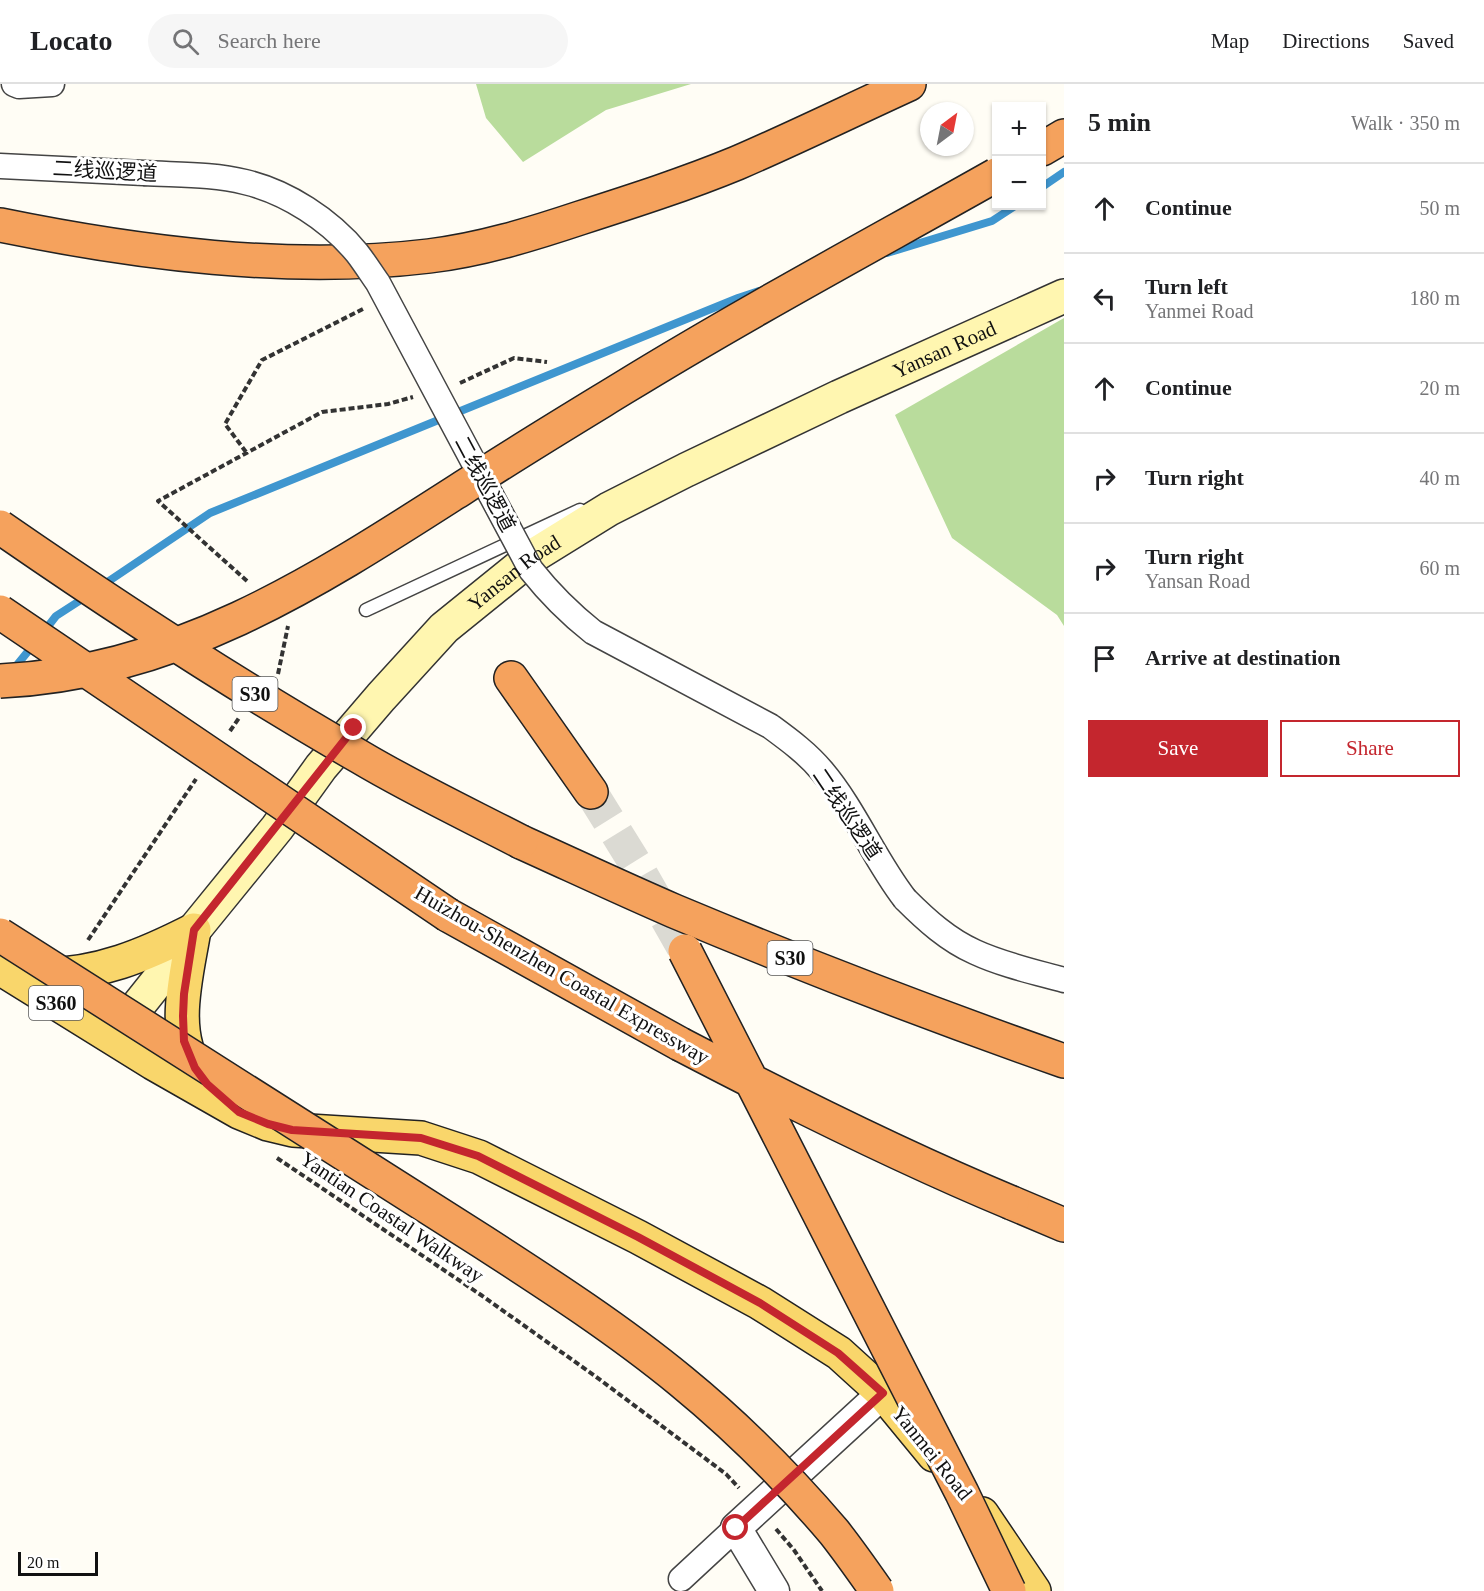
<!DOCTYPE html>
<html lang="en">
<head>
<meta charset="utf-8">
<style>
	body { margin:0; font-family:"Times New Roman","Noto Sans SC",serif; background:#f6f6f6; color:#202124 }
	.controls { position:absolute; right:18px; top:18px; display:grid; overflow:hidden; border-radius:0px; box-shadow:0 2px 4px #0004 }
	.controls button { width:54px; height:54px; display:grid; place-items:center; padding:0; border:0; border-bottom:2px solid #e0e0e0; background:#fff; color:#202124; font:30px sans-serif }
	.compass { position:absolute; left:920px; top:18px; width:54px; height:54px; border-radius:50%; background:#fff; box-shadow:0 2px 4px #0004; rotate:32deg }
	.scale { position:absolute; left:18px; bottom:15px; width:80px; box-sizing:border-box; padding-left:6px; border:3px solid #111; border-top:0; font-size:16px; line-height:21px; white-space:nowrap; color:#111; -webkit-text-stroke:4px #fff; paint-order:stroke }
	.stop { position:absolute; width:18px; height:18px; margin:-14px; border:4px solid #c4262e; border-radius:50%; background:#fff }
	.stop.end { background:#c4262e; border-color:#fff; box-shadow:0 2px 6px #0008 }
	.list { margin:0; padding:0; list-style:none }
	h2 { display:flex; justify-content:space-between; align-items:center; height:78px; margin:0; padding:0 24px; font-size:26px }
	h2 small { font-size:20px; font-weight:400; color:#757577 }
	.list li { display:grid; grid-template-columns:39px 1fr auto; gap:18px; align-items:center; box-sizing:border-box; height:90px; padding:0 24px; border-top:2px solid #e0e0e0 }
	.list b { display:block; font-size:22px; white-space:nowrap }
	.list p { margin:0; font-size:20px; white-space:nowrap; color:#757577 }
	.list em { font-size:20px; font-style:normal; color:#757577 }
	.actions { display:flex; gap:12px; padding:18px 24px }
	.actions a { flex:1; padding:14px 0; border:2px solid #c4262e; border-radius:0px; text-align:center; font-size:21px; color:#c4262e }
	.actions .main { background:#c4262e; color:#fff }
	.icon { flex:none; width:33px; height:33px; fill:none; stroke:currentColor; stroke-width:2; stroke-linecap:round; stroke-linejoin:round }
	.map { position:relative; flex:none; width:1064px; height:1507px; overflow:hidden }
	header { display:flex; align-items:center; gap:36px; box-sizing:border-box; height:84px; padding:0 30px; background:#fff; border-bottom:2px solid #e0e0e0 }
	header strong { font-size:28px }
	nav { display:flex; gap:33px; margin-inline-start:auto; font-size:21px }
	.search { width:420px; height:54px; background:#f6f6f6; display:flex; align-items:center; gap:15px; box-sizing:border-box; padding:0 21px; border-radius:33px; color:#757577; font-size:22px }
	main { display:flex }
	aside { flex:1; background:#fff }
	.map>svg:first-child { display:block }
	.forest { fill:#b9dc9c }
	.lines { fill:none; stroke-linecap:round; stroke-linejoin:round }
	.stream { stroke:#3f96cf; stroke-width:8 }
	.motorway-tunnel { stroke:#dbdad3; stroke-width:33; stroke-dasharray:33 16; stroke-linecap:butt }
	.service-casing { stroke:#444; stroke-width:15 }
	.minor-casing { stroke:#444; stroke-width:27 }
	.tertiary-casing { stroke:#444; stroke-width:33 }
	.secondary-casing { stroke:#333; stroke-width:36 }
	.primary-casing { stroke:#222; stroke-width:36 }
	.motorway-casing { stroke:#222; stroke-width:36 }
	.path { stroke:#333; stroke-width:4; stroke-dasharray:6 3; stroke-linecap:butt }
	.service { stroke:#fff; stroke-width:12 }
	.minor { stroke:#fff; stroke-width:24 }
	.tertiary { stroke:#fff; stroke-width:30 }
	.secondary { stroke:#fff6b0; stroke-width:33 }
	.primary { stroke:#f9d66b; stroke-width:33 }
	.motorway { stroke:#f5a25d; stroke-width:33 }
	.minor-bridge-casing { stroke:#444; stroke-width:27; stroke-linecap:butt }
	.motorway-bridge-casing { stroke:#222; stroke-width:36; stroke-linecap:butt }
	.minor-bridge { stroke:#fff; stroke-width:24 }
	.motorway-bridge { stroke:#f5a25d; stroke-width:33 }
	.route { stroke:#c4262e; stroke-width:8 }
	.labels { text-anchor:middle; dominant-baseline:central; stroke-width:6; stroke-linejoin:round; paint-order:stroke }
	.shield { fill:#fff; stroke:#585858; stroke-width:1.5 }
	.shield-label { font-size:20px; font-weight:bold; fill:#111 }
	.street-label { font-size:21px; fill:#111; stroke:#fff }
</style>
</head>
<body>
<header>
<strong>Locato</strong>
<div class="search"><svg class="icon" aria-label="search" viewBox="0 0 24 24"><circle cx="10" cy="10" r="6"/><path d="M15 15l6 6"/></svg>Search here</div>
<nav><a>Map</a><a>Directions</a><a>Saved</a></nav>
</header>
<main>
<div class="map">
<svg width="1064" height="1507" viewBox="0 0 1064 1507">
	<rect width="100%" height="100%" fill="#fffdf5"/>
	<path class="forest" d="M476,0H691L606,26L523,78L486,34Z
		M1064,234V542L1057,531L952,454L895,331Z"/>
	<g class="lines">
		<path class="stream" d="M1042,103L1064,88
			M887,169L992,137L1015,122
			M100,503L210,429L738,214L759,207
			M42,550L56,532L87,512
			M12,587L34,560"/>
		<path class="motorway-tunnel" d="M591,708L635,779L685,867"/>
		<defs>
			<path id="service" d="M366,526L580,426"/>
			<path id="minor" d="M14,0L19,2L52,0
				M0,82L144,89
				M905,815C926,836 948,856 975,868C1003,881 1035,888 1064,896
				M681,1495L736,1444"/>
			<path id="tertiary" d="M774,1507L736,1444L883,1309"/>
			<g id="secondary">
				<path id="s1" d="M113,953L172,879L194,846L277,744L321,683L381,613L444,544L533,472L609,425L686,386L839,313L1064,212"/>
			</g>
			<path id="primary" d="M194,846C187,890 169,950 199,989
				M0,884L153,979L239,1028L268,1040L293,1046L421,1054L479,1073L638,1153L760,1219L839,1269L883,1309L934,1371
				M42,891C98,891 145,871 194,846
				M982,1430L1034,1507"/>
			<path id="motorway" d="M1042,65L1064,52
				M0,141C137,169 289,189 429,172C480,166 532,150 580,134C633,117 686,100 737,79C795,54 852,26 909,0
				M511,594L591,708
				M521,758C572,781 623,805 674,827C803,881 933,931 1064,977
				M448,831L680,960
				M1012,1119L1064,1141"/>
		</defs>
		<use href="#service" class="service-casing"/>
		<use href="#minor" class="minor-casing"/>
		<use href="#tertiary" class="tertiary-casing"/>
		<use href="#secondary" class="secondary-casing"/>
		<use href="#primary" class="primary-casing"/>
		<use href="#motorway" class="motorway-casing"/>
		<path class="path" d="M460,299L514,274L547,278
			M246,368L225,340L262,276L363,225
			M247,497L158,417L322,328L388,320L413,313
			M278,590L288,542
			M230,647L239,634
			M88,856L196,695
			M277,1074L481,1211L595,1292L726,1390L739,1404
			M776,1445L794,1466L822,1507"/>
		<use href="#service" class="service"/>
		<use href="#minor" class="minor"/>
		<use href="#tertiary" class="tertiary"/>
		<use href="#secondary" class="secondary"/>
		<use href="#primary" class="primary"/>
		<use href="#motorway" class="motorway"/>
		<defs>
			<path id="minor-bridge" d="M144,89C178,91 213,90 245,98C287,108 330,136 357,169C364,178 371,189 378,199L531,486C550,510 569,529 593,548L770,642C789,656 807,669 822,687C855,726 874,775 905,815"/>
			<path id="motorway-bridge" d="M0,443C117,524 237,602 360,673C412,704 467,730 521,758
				M0,528L448,831
				M0,597C178,589 319,496 464,403C516,369 569,337 623,304C745,229 872,161 996,91
				M0,851L483,1158C551,1202 619,1246 681,1297C736,1342 788,1394 834,1448C849,1467 863,1487 877,1507
				M685,867L962,1409L1009,1507
				M680,960C789,1017 899,1072 1012,1119"/>
		</defs>
		<use href="#minor-bridge" class="minor-bridge-casing"/>
		<use href="#motorway-bridge" class="motorway-bridge-casing"/>
		<use href="#minor-bridge" class="minor-bridge"/>
		<use href="#motorway-bridge" class="motorway-bridge"/>
	</g>
	<g class="lines">
		<path class="route" d="M354,644L194,846L184,910L183,932L184,957L195,984L207,1000L239,1028L268,1040L292,1046L421,1054L478,1072L638,1153L760,1219L838,1269L883,1309L736,1444"/>
	</g>
	<g class="labels">
		<g class="shield">
			<rect x="232.5" y="593" width="45" height="34" rx="4.5"/>
			<rect x="767.5" y="857" width="45" height="34" rx="4.5"/>
			<rect x="29" y="902" width="54" height="34" rx="4.5"/>
		</g>
		<g class="shield-label">
			<text x="255" y="610">S30</text>
			<text x="790" y="874">S30</text>
			<text x="56" y="919">S360</text>
		</g>
		<g class="street-label">
			<text transform="translate(105 87) rotate(3)">二线巡逻道</text>
			<text stroke="none"><textPath href="#s1" startOffset="1102">Yansan Road</textPath></text>
			<text transform="translate(485 400) rotate(62)">二线巡逻道</text>
			<text stroke="none"><textPath href="#s1" startOffset="616">Yansan Road</textPath></text>
			<text transform="translate(847 730) rotate(56)">二线巡逻道</text>
			<text transform="translate(562 891) rotate(30)">Huizhou-Shenzhen Coastal Expressway</text>
			<text transform="translate(392 1133) rotate(34)">Yantian Coastal Walkway</text>
			<text transform="translate(932 1369) rotate(51)">Yanmei Road</text>
		</g>
	</g>
</svg>
<div class="controls">
<button>+</button>
<button>−</button>
</div>
<svg class="compass" viewBox="-18 -18 36 36"><path d="M0-13l5 13h-10z" fill="#e53935"/><path d="M0 13l5-13h-10z" fill="#757577"/></svg>
<div class="scale">20 m</div>
<div class="stop" style="left:736px;top:1444px"></div>
<div class="stop end" style="left:354px;top:644px"></div>
</div>
<aside>
<h2>5 min<small>Walk · 350 m</small></h2>
<ul class="list">
<li><svg class="icon" aria-label="ahead" viewBox="0 0 24 24"><path d="M12 20V5M6 11l6-6 6 6"/></svg><div><b>Continue</b></div><em>50 m</em></li>
<li><svg class="icon" aria-label="left" viewBox="0 0 24 24"><path d="M17 20v-9H6M10 6l-5 5 5 5"/></svg><div><b>Turn left</b><p>Yanmei Road</p></div><em>180 m</em></li>
<li><svg class="icon" aria-label="ahead" viewBox="0 0 24 24"><path d="M12 20V5M6 11l6-6 6 6"/></svg><div><b>Continue</b></div><em>20 m</em></li>
<li><svg class="icon" aria-label="right" viewBox="0 0 24 24"><path d="M7 20v-9h11M14 6l5 5-5 5"/></svg><div><b>Turn right</b></div><em>40 m</em></li>
<li><svg class="icon" aria-label="right" viewBox="0 0 24 24"><path d="M7 20v-9h11M14 6l5 5-5 5"/></svg><div><b>Turn right</b><p>Yansan Road</p></div><em>60 m</em></li>
<li><svg class="icon" aria-label="arrive" viewBox="0 0 24 24"><path d="M6 21V4h12l-3 4 3 4H6"/></svg><div><b>Arrive at destination</b></div></li>
</ul>
<div class="actions"><a class="main">Save</a><a>Share</a></div>
</aside>
</main>
</body>
</html>
